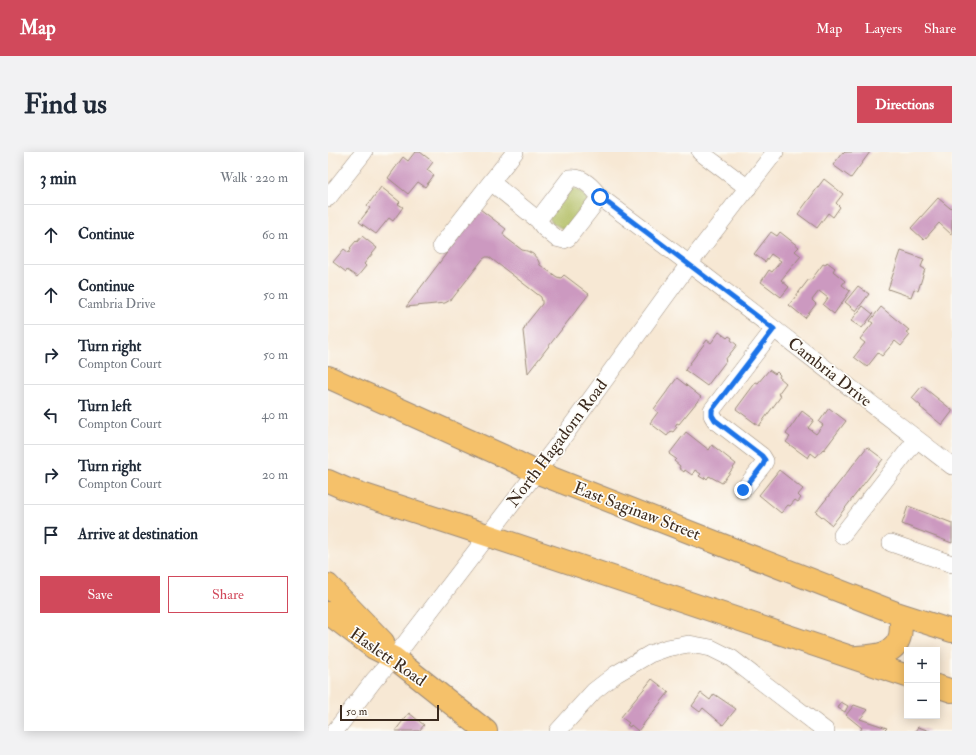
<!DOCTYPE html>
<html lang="en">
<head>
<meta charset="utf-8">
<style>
	body { margin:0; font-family:"IM FELL Double Pica",serif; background:#f2f2f3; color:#1f2937 }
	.controls { position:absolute; right:12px; bottom:12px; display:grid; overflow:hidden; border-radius:0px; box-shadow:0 2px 10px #0003 }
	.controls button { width:36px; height:36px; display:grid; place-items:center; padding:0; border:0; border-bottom:1px solid #e0e1e3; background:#fff; color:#1f2937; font:20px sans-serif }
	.scale { position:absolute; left:12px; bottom:10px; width:99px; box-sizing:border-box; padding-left:4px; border:2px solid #3b2a1e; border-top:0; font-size:11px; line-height:14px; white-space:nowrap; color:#3b2a1e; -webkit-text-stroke:3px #fdfcf7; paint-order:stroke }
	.stop { position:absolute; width:12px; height:12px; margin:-9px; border:3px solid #1a73e8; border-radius:50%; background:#fff }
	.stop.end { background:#1a73e8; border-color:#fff; box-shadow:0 1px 4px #0008 }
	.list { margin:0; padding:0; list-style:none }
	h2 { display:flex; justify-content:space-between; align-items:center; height:52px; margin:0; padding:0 16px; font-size:17px }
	h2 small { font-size:13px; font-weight:400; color:#747a83 }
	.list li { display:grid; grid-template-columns:26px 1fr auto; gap:12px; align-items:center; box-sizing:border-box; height:60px; padding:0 16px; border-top:1px solid #e0e1e3 }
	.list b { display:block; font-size:15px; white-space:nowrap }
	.list p { margin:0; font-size:13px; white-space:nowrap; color:#747a83 }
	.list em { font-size:13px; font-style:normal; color:#747a83 }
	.actions { display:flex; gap:8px; padding:12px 16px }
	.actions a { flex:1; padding:9px 0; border:1px solid #d1495b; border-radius:0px; text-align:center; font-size:14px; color:#d1495b }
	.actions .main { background:#d1495b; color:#fff }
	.icon { flex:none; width:22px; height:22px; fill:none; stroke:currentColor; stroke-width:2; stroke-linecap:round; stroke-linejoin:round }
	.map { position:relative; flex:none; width:624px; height:579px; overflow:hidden; border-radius:0px }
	header { display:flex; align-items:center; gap:24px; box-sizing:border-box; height:56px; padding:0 20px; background:#d1495b; color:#fff }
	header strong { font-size:19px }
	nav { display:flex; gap:22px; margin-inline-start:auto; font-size:14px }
	.intro { display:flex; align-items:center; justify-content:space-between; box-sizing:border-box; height:96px; padding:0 24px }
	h1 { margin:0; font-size:28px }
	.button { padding:10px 18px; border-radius:0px; background:#d1495b; color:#fff; font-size:14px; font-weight:700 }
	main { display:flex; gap:24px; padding:0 24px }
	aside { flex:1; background:#fff; border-radius:0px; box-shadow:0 2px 10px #0003 }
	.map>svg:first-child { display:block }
	.green { fill:#afbb5d; stroke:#75723e }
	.building { fill:#cc99c0 }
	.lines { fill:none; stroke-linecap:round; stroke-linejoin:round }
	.minor-casing { stroke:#998979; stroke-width:18 }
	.major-casing { stroke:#998979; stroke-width:24 }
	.minor { stroke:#fff; stroke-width:17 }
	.major { stroke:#f5c16b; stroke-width:22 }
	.route { stroke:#1a73e8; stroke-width:5 }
	.labels { text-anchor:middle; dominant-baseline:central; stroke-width:3.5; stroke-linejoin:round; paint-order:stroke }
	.street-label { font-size:17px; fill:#3b2a1e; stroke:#fdfcf7 }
</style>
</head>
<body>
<header>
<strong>Map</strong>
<nav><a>Map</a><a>Layers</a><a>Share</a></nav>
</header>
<div class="intro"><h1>Find us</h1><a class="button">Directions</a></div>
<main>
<aside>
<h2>3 min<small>Walk · 220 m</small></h2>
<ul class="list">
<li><svg class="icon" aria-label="ahead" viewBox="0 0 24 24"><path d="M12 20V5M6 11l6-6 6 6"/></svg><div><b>Continue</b></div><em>60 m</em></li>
<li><svg class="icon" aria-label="ahead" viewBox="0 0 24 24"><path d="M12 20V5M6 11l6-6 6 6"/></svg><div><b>Continue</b><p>Cambria Drive</p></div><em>50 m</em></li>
<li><svg class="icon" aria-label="right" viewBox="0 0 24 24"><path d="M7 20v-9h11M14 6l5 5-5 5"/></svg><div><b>Turn right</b><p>Compton Court</p></div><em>50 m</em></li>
<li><svg class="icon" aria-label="left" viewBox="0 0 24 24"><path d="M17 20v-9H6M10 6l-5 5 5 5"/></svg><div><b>Turn left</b><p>Compton Court</p></div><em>40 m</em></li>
<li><svg class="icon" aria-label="right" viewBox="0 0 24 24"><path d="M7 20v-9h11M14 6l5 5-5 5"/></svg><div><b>Turn right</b><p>Compton Court</p></div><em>20 m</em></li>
<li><svg class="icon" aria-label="arrive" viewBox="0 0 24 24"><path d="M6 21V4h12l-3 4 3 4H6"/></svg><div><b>Arrive at destination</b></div></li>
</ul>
<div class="actions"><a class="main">Save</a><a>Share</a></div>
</aside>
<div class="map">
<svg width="624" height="579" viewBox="0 0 624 579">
	<rect width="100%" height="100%" fill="#fdfcf7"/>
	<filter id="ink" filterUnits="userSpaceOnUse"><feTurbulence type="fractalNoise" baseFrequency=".025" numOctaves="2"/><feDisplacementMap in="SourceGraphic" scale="8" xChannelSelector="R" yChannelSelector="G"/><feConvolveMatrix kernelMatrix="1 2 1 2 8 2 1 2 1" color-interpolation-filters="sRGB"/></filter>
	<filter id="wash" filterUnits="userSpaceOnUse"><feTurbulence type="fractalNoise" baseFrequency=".012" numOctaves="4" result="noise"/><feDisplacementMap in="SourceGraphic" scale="16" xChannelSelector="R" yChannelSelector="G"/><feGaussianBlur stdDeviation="0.9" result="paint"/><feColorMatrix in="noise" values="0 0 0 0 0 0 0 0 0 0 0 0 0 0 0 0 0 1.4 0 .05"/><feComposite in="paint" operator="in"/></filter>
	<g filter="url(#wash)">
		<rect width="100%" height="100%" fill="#f7e8d4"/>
		<path class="green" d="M244,36C252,38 256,42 260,48L237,78L224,71L221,65Z"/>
		<g id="blocks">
			<path class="building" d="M87,0H92L105,10L99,18L106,23L97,35L90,30L80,42L60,26L75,5L80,9Z
				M517,0H542L523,26L505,13L514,1L515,2Z
				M496,27L515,42L508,51L512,55L505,65L500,61L489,76L470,62Z
				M53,35L72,50L70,52L75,55L65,69L61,66L48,82L31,70L42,56L39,54Z
				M610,46L622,56V55L624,56V83L611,71L596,88L583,76Z
				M152,57L178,77L175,81L177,85L194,98L199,99L205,102L210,108L212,113L229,125L233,126L236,123L261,142L200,221L195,179L198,172L214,152V149L213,145L161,105H158L155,107L124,147L117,151L78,155Z
				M443,80L449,84L452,80L471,95L467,99L473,104L453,128L461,135L453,145L433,130L441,118L444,120L453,109L443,102L437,110L426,102Z
				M34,84L49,96L36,112L38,114L29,125L19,118L18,120L5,110L16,97L21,101L23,97L22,96L28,89L29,90Z
				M573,99L596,107L593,115L597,117L590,139L586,137L583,145L560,137Z
				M499,110L507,116L505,119L517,129L514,133L522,139L506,162L495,153L500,146L491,139L484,148L488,152L477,166L461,153L481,127L483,128L495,112L497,113Z
				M530,134L541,142L528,159L517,150Z
				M535,154L545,162L534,176L523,169Z
				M553,155L581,178L578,180L582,183L573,194L567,189L554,204L550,201L539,215L526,205L537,191L532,187L545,171L542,169Z
				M391,180L399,186L401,184L404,186L403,188L409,193L397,208L398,209L379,234L357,218L379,188L383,191Z
				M441,218L447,222L449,220L452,223L451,225L458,231L450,242L453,244L431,274L408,257L428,230L430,231Z
				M349,226L373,245L351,272L349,271L347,274L349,275L345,280L343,279L339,284L322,271L330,260L326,257Z
				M594,234L624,258V260L614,273L592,255L593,254L584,246Z
				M501,256L518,269L496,298L495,297L488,305L483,301L480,306L458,290L462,285L458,282L474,259L486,268L480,276L488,282L495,273L491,270Z
				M358,280L381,298L384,293L408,312L394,331L381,324L379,327L377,325L376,327L371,324L373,322L367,318L364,323L357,318L356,320L351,316L352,314L346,309L348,307L341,302Z
				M539,295L555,307L504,373L488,360Z
				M451,318L475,337L470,343L473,346L470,350L467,348L462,354L460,353L453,361L431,343Z
				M580,354L624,371V391L574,372Z
				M324,527L341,540L310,579L303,573L302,575L299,573L301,571L293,565Z
				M373,541L382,548L386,542L408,557L395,573L375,556L372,560L364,554Z
				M513,550L520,554L517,560L510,556Z
				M526,553L540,558L532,567L559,576L556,579H532L534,576L518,563Z
				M81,561L96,573L91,579H67Z
				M590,575L602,579H587Z"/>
		</g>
	</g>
	<g filter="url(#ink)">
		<use href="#blocks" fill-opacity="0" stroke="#998979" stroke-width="1"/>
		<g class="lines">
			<defs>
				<path id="minor" d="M187,0L163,30L210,68L216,76L228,86L236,88L240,86L272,45
					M372,0L420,36
					M0,46L36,0
					M210,68L242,26C255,24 265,36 272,45L376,123L624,314
					M113,94L163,30
					M415,338L435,313L437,309L434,304L387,268L384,263V258L446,177
					M514,383L589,287
					M563,391L624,412
					M7,579L46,528L66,506L233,288L361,112L447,0
					M230,579L266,539L288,522L322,502L339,496L361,492L383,496L403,506L498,579"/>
				<path id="major" d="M0,225L182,307L208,320L568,461L624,479
					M0,329L18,337L159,383L579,524
					M0,433L55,490
					M0,461L46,496L66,506L158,579
					M529,505C545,504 567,504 572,484C573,479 573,473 573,467L568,461
					M609,534L624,539"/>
			</defs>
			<use href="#minor" class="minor-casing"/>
			<use href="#major" class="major-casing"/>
			<use href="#minor" class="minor"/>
			<use href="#major" class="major"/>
		</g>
	</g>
	<g class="lines" filter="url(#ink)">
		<path class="route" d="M272,45L446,177L384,258V263L387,268L434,304L437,308L435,313L415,338"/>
	</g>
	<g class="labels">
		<g class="street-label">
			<text transform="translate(502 220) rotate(38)">Cambria Drive</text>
			<text transform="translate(229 291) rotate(-53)">North Hagadorn Road</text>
			<text transform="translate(309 359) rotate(21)">East Saginaw Street</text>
			<text transform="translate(60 505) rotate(35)">Haslett Road</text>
		</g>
	</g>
</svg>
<div class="controls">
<button>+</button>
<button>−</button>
</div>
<div class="scale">50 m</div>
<div class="stop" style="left:272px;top:45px"></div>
<div class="stop end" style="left:415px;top:338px"></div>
</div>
</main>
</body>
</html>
